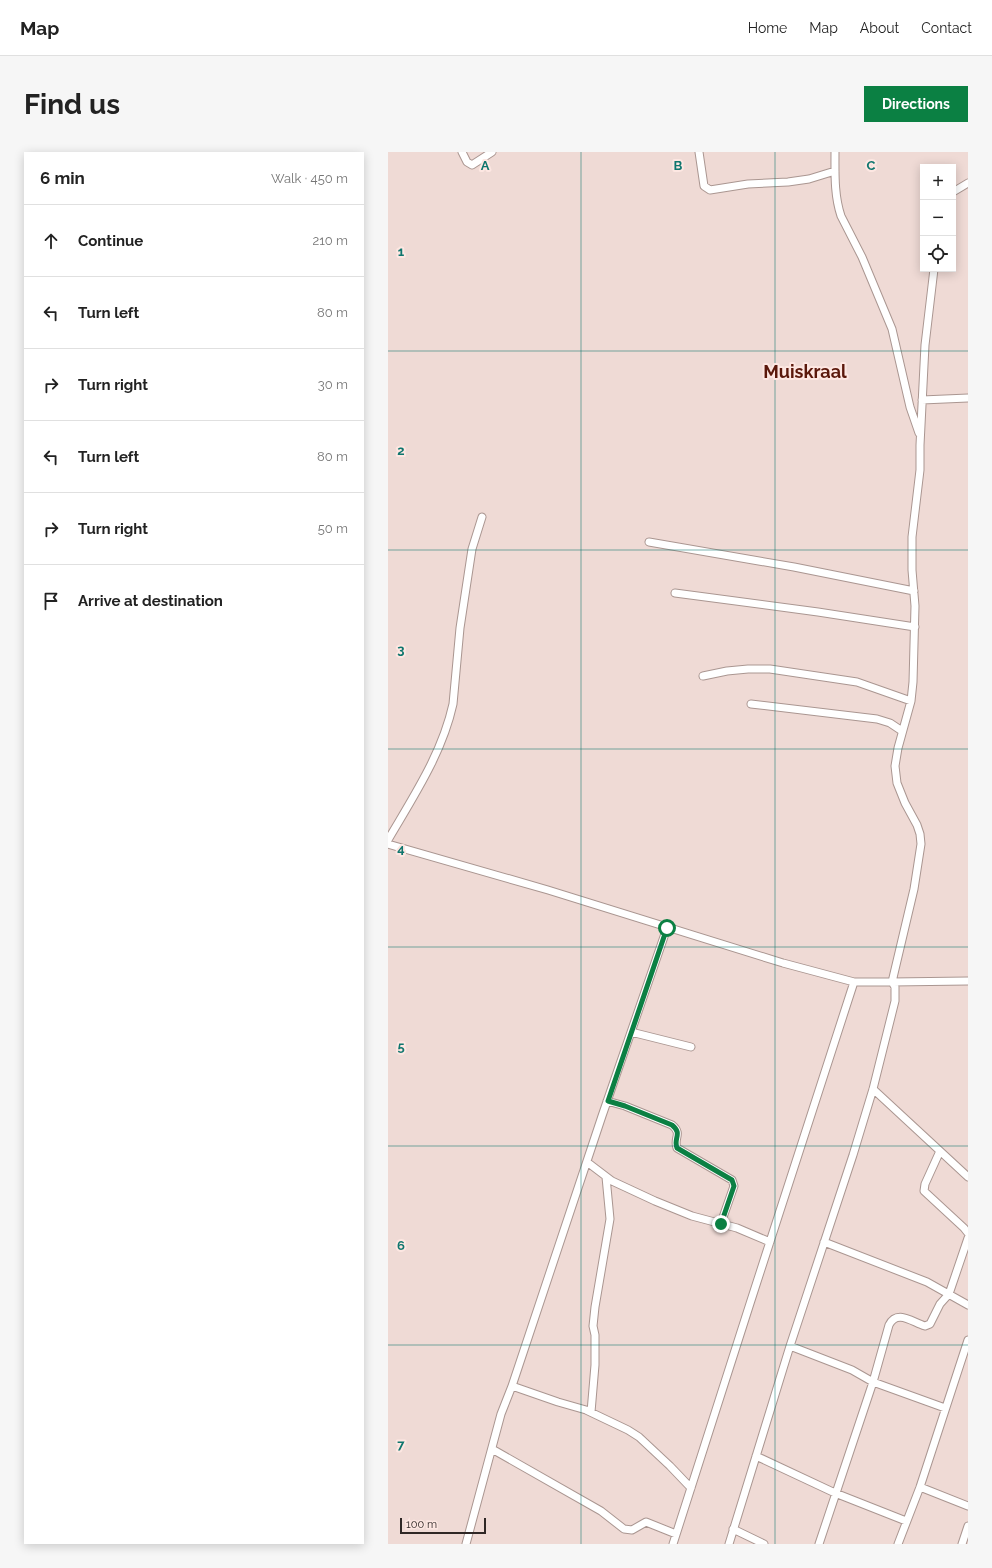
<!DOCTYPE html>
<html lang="en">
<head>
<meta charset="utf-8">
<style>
	body { margin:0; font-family:Raleway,sans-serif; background:#f6f6f6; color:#222 }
	.controls { position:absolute; right:12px; top:12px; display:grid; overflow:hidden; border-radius:0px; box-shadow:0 2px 10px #0003 }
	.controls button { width:36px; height:36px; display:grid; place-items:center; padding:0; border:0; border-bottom:1px solid #e0e0e0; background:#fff; color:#222; font:20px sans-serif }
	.scale { position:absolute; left:12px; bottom:10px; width:86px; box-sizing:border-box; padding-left:4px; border:2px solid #2f2725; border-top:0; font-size:11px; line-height:14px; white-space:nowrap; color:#2f2725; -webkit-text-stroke:3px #fde7e2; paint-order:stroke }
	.stop { position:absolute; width:12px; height:12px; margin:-9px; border:3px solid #0b8043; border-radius:50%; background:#fff }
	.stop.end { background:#0b8043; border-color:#fff; box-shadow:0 1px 4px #0008 }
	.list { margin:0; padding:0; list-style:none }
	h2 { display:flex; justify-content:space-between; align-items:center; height:52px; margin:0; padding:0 16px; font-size:17px }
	h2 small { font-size:13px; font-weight:400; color:#767676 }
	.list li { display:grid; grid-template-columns:26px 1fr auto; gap:12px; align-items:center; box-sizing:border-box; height:72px; padding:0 16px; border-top:1px solid #e0e0e0 }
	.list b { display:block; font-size:15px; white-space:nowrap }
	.list em { font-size:13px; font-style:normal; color:#767676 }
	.icon { flex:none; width:22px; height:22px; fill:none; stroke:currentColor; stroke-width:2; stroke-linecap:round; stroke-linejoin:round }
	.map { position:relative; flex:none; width:580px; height:1392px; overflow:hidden; border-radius:0px }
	header { display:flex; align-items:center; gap:24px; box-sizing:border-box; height:56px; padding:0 20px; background:#fff; border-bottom:1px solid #e0e0e0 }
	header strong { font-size:19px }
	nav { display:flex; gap:22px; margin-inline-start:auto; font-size:14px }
	.intro { display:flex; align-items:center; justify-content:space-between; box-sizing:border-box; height:96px; padding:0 24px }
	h1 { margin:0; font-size:28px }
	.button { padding:10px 18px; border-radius:0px; background:#0b8043; color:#fff; font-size:14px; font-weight:700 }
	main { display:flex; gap:24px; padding:0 24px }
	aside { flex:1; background:#fff; border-radius:0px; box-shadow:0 2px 10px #0003 }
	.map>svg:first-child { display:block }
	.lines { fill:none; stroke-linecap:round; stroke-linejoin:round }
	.street-casing { stroke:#aa9691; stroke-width:9 }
	.street { stroke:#fff; stroke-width:7 }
	.route { stroke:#0b8043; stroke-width:5 }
	.grid { fill:none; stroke:#0f766e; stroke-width:1; stroke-opacity:0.55 }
	.labels { text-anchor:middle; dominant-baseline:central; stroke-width:4; stroke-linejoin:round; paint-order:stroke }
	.district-label { font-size:18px; font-weight:bold; fill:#5b180b; stroke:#fde7e2 }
	.grid-label { font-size:13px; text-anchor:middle; font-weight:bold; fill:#0f766e; stroke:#fde7e2; stroke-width:4; stroke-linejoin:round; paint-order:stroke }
</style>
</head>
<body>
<header>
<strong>Map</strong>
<nav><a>Home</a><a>Map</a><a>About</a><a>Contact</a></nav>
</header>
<div class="intro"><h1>Find us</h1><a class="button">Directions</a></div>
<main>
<aside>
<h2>6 min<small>Walk · 450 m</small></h2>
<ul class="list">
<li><svg class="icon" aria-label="ahead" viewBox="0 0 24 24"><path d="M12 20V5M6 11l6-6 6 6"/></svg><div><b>Continue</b></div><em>210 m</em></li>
<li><svg class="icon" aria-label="left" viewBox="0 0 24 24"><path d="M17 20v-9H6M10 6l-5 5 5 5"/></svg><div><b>Turn left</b></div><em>80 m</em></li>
<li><svg class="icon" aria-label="right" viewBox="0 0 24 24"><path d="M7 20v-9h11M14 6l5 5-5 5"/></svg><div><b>Turn right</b></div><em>30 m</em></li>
<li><svg class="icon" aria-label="left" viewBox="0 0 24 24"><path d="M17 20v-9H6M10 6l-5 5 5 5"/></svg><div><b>Turn left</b></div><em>80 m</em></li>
<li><svg class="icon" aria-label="right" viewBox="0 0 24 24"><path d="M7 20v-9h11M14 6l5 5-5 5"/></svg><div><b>Turn right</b></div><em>50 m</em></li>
<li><svg class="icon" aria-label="arrive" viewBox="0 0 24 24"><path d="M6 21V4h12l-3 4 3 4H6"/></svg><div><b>Arrive at destination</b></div></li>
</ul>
</aside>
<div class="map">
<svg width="580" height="1392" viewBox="0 0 580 1392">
	<rect width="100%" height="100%" fill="#efdad5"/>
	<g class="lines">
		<defs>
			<path id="street" d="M74,0L79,10L84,13L104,0
				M311,0L316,34L322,38L360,32L400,30L421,27L447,19
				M447,0C447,21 446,43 453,64L474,105L504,177L522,255L531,281
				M565,40L580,31
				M534,248L580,246
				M261,390L406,415L526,439
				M287,441L430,460L527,475
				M315,524L339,519L360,517H382L469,530L523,549
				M363,552L489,567L502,571L514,579
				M0,688C25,645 54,602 65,552L72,476L84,397L94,365
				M0,692L160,738L395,811L466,830
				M243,880L303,895
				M485,937L580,1025
				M219,949L237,954L284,973C295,982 285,986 289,996L344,1028L346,1034L333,1071
				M552,999L537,1032L536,1039L576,1076L580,1081
				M199,1010L224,1029L267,1049L304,1064L349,1076L382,1090
				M436,1090L539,1130L580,1153
				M402,1194L464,1218L485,1230L557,1256
				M124,1234L170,1250L198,1258L240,1278L251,1285L282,1314L303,1336
				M203,1260L207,1213V1183L205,1174L207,1155L222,1067L218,1025
				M104,1297L213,1359L236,1377L244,1378L258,1370L288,1382
				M368,1304L447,1341L518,1369
				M532,1335L580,1354
				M345,1377L376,1392
				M78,1392L113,1262L124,1234L214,964L279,776
				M285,1392C344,1204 406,1018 466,830H504L526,737L533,692L532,682L529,673L517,651L509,631L507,614L510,596L523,549L525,530L527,454L524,418V385L532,318V293L537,193L546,117
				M341,1392L402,1194L465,1003L485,937L507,849V835L504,830L580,829
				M431,1392L485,1230L501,1173C509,1157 524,1170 537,1174L542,1172L552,1152L561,1142L580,1086
				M510,1392L532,1335L580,1188
				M574,1392L580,1374"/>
		</defs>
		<use href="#street" class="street-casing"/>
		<use href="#street" class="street"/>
	</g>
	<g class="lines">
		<path class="route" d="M279,776L220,949L237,954L284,973C295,982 285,986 289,996L344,1028L346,1034L333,1072"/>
	</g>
	<path class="grid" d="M193,0V1392M387,0V1392M0,199H580M0,398H580M0,597H580M0,795H580M0,994H580M0,1193H580"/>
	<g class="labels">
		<g class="district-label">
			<text x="417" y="219">Muiskraal</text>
		</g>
	</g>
	<g class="grid-label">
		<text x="97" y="18">A</text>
		<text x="290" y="18">B</text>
		<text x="483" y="18">C</text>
		<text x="13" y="104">1</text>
		<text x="13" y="303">2</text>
		<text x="13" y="502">3</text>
		<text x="13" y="701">4</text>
		<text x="13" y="899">5</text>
		<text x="13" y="1098">6</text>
		<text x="13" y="1297">7</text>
	</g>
</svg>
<div class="controls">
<button>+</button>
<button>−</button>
<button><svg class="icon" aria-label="locate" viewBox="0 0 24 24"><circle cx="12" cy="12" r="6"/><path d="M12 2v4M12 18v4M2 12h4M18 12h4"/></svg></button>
</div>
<div class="scale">100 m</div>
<div class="stop" style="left:279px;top:776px"></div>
<div class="stop end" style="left:333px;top:1072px"></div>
</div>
</main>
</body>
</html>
